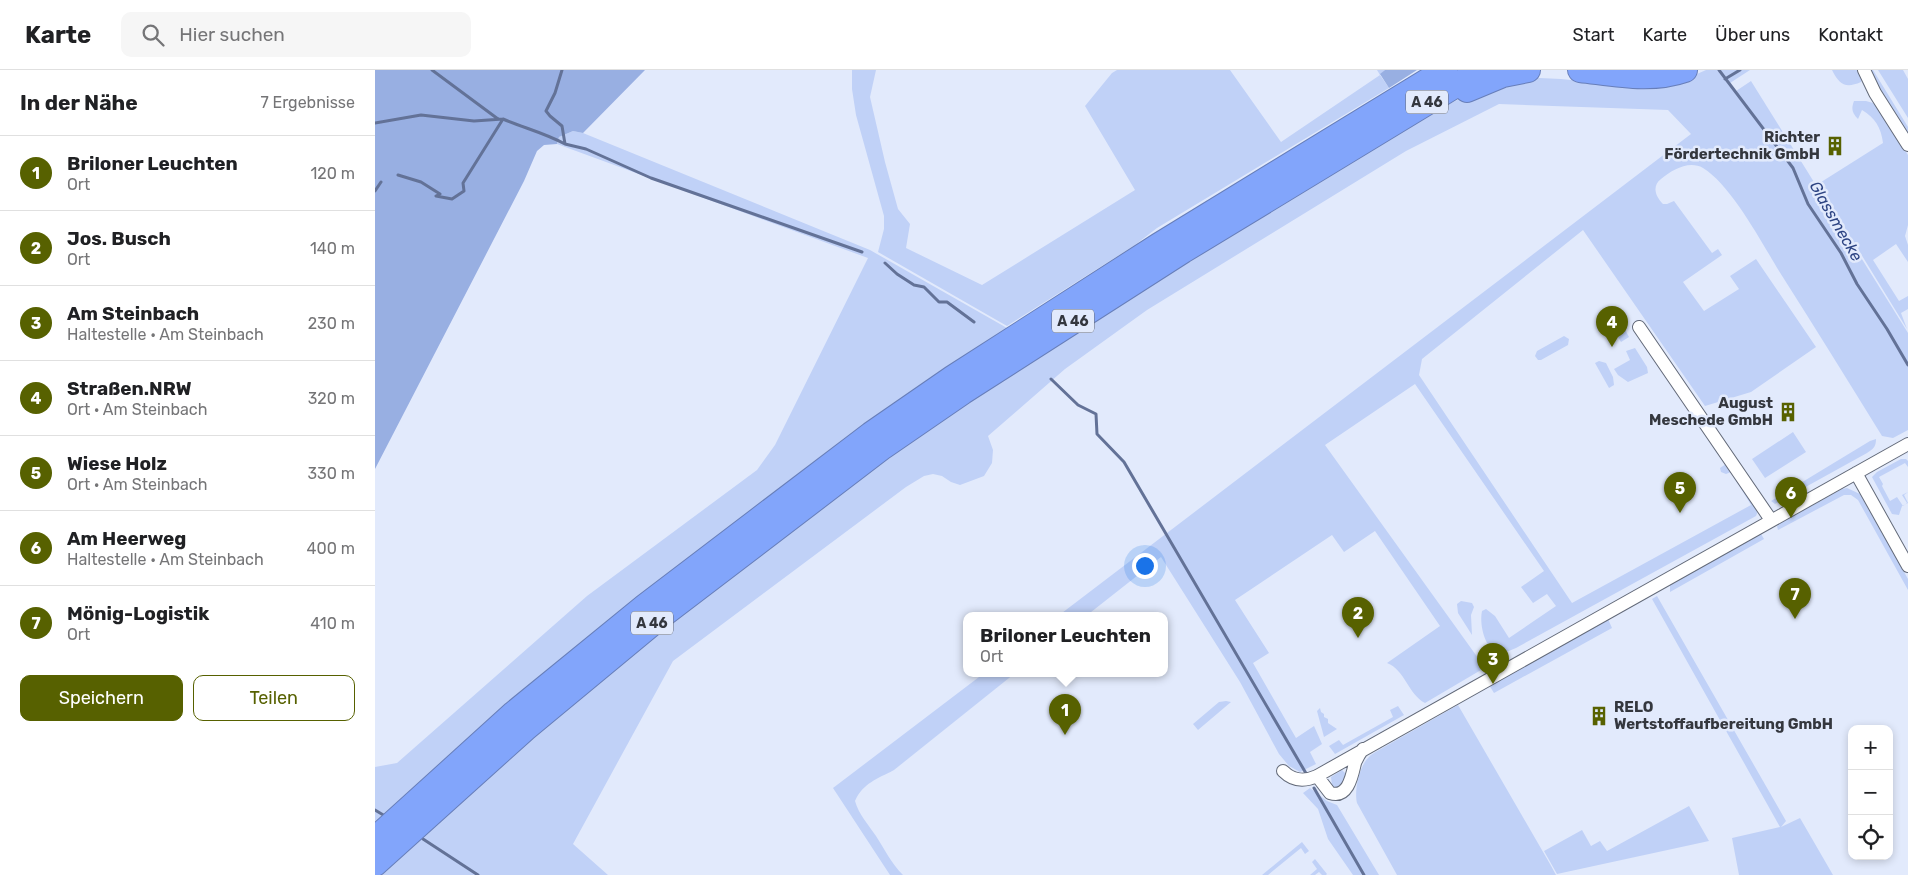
<!DOCTYPE html>
<html lang="de">
<head>
<meta charset="utf-8">
<style>
	body { margin:0; font-family:Rubik,sans-serif; background:#f6f6f6; color:#202124 }
	.controls { position:absolute; right:15px; bottom:15px; display:grid; overflow:hidden; border-radius:10px; box-shadow:0 2px 8px #0003 }
	.controls button { width:45px; height:45px; display:grid; place-items:center; padding:0; border:0; border-bottom:1px solid #e0e0e0; background:#fff; color:#202124; font:25px sans-serif }
	.you { position:absolute; left:769px; top:495px; width:18px; height:18px; margin:-12px; border:4px solid #fff; border-radius:50%; background:#1a73e8; box-shadow:0 0 0 8px #1a73e833 }
	.badge { display:grid; place-items:center; width:32px; height:32px; border-radius:50%; background:#576100; color:#fff; font-size:16px; font-weight:700 }
	.pin { position:absolute; translate:-50% -41px; filter:drop-shadow(0 1px 2px #0008) }
	.pin::after { content:''; position:absolute; top:26px; width:18px; height:15px; background:inherit; clip-path:polygon(0 0,100% 0,50% 100%) }
	.popup { position:absolute; left:588px; top:542px; width:205px; height:65px; box-sizing:border-box; display:grid; place-content:center; border-radius:10px; background:#fff; filter:drop-shadow(0 1px 4px #0005); font-size:16px; white-space:nowrap; color:#757577 }
	.popup b { font-size:19px; color:#202124 }
	.popup::after { content:''; position:absolute; left:50%; top:100%; margin-left:-10px; border:10px solid transparent; border-top-color:#fff }
	.list { margin:0; padding:0; list-style:none }
	h2 { display:flex; justify-content:space-between; align-items:center; height:65px; margin:0; padding:0 20px; font-size:21px }
	h2 small { font-size:16px; font-weight:400; color:#757577 }
	.list li { display:grid; grid-template-columns:32px 1fr auto; gap:15px; align-items:center; box-sizing:border-box; height:75px; padding:0 20px; border-top:1px solid #e0e0e0 }
	.list b { display:block; font-size:19px; white-space:nowrap }
	.list p { margin:0; font-size:16px; white-space:nowrap; color:#757577 }
	.list em { font-size:16px; font-style:normal; color:#757577 }
	.actions { display:flex; gap:10px; padding:15px 20px }
	.actions a { flex:1; padding:11px 0; border:1px solid #576100; border-radius:10px; text-align:center; font-size:18px; color:#576100 }
	.actions .main { background:#576100; color:#fff }
	.icon { flex:none; width:28px; height:28px; fill:none; stroke:currentColor; stroke-width:2; stroke-linecap:round; stroke-linejoin:round }
	.map { position:relative; flex:none; width:1533px; height:805px; overflow:hidden }
	header { display:flex; align-items:center; gap:30px; box-sizing:border-box; height:70px; padding:0 25px; background:#fff; border-bottom:1px solid #e0e0e0 }
	header strong { font-size:24px }
	nav { display:flex; gap:28px; margin-inline-start:auto; font-size:18px }
	.search { width:350px; height:45px; background:#f6f6f6; display:flex; align-items:center; gap:12px; box-sizing:border-box; padding:0 18px; border-radius:10px; color:#757577; font-size:19px }
	main { display:flex }
	aside { flex:1; background:#fff }
	.map>svg:first-child { display:block }
	.green { fill:#c0d1f7 }
	.forest { fill:#98afe2 }
	.lines { fill:none; stroke-linecap:round; stroke-linejoin:round }
	.stream { stroke:#637297; stroke-width:3 }
	.street-casing { stroke:#636a79; stroke-width:14 }
	.highway-casing { stroke:#677eb9; stroke-width:26 }
	.street { stroke:#fff; stroke-width:12 }
	.highway { stroke:#82a5fb; stroke-width:24 }
	.labels { text-anchor:middle; dominant-baseline:central; stroke-width:5; stroke-linejoin:round; paint-order:stroke }
	.shield { fill:#e2eafc; stroke:#686d77; stroke-width:1 }
	.shield-label { font-size:14px; font-weight:bold; fill:#34373e }
	.poi-label { font-size:15px; font-weight:bold; fill:#34373e; stroke:#e2eafc; text-anchor:end }
	.water-label { font-size:16px; font-style:italic; fill:#2d4483; stroke:#e2eafc }
</style>
</head>
<body>
<header>
<strong>Karte</strong>
<div class="search"><svg class="icon" aria-label="search" viewBox="0 0 24 24"><circle cx="10" cy="10" r="6"/><path d="M15 15l6 6"/></svg>Hier suchen</div>
<nav><a>Start</a><a>Karte</a><a>Über uns</a><a>Kontakt</a></nav>
</header>
<main>
<aside>
<h2>In der Nähe<small>7 Ergebnisse</small></h2>
<ul class="list">
<li><span class="badge">1</span><div><b>Briloner Leuchten</b><p>Ort</p></div><em>120 m</em></li>
<li><span class="badge">2</span><div><b>Jos. Busch</b><p>Ort</p></div><em>140 m</em></li>
<li><span class="badge">3</span><div><b>Am Steinbach</b><p>Haltestelle · Am Steinbach</p></div><em>230 m</em></li>
<li><span class="badge">4</span><div><b>Straßen.NRW</b><p>Ort · Am Steinbach</p></div><em>320 m</em></li>
<li><span class="badge">5</span><div><b>Wiese Holz</b><p>Ort · Am Steinbach</p></div><em>330 m</em></li>
<li><span class="badge">6</span><div><b>Am Heerweg</b><p>Haltestelle · Am Steinbach</p></div><em>400 m</em></li>
<li><span class="badge">7</span><div><b>Mönig-Logistik</b><p>Ort</p></div><em>410 m</em></li>
</ul>
<div class="actions"><a class="main">Speichern</a><a>Teilen</a></div>
</aside>
<div class="map">
<svg width="1533" height="805" viewBox="0 0 1533 805">
	<rect width="100%" height="100%" fill="#e2eafc"/>
	<path class="green" d="M477,0H501L495,27L510,92L523,139L535,154L531,178L607,215L760,120L710,36L737,3L742,0H855L906,72L1005,5L1002,0H1010L1005,5L1014,18L782,158L760,175L632,256L503,182L509,159V146L481,45L477,19Z
		M1331,0H1375L1355,13L1361,21L1376,11L1533,263V360L1518,368L1507,366C1473,311 1439,256 1404,201C1387,173 1356,115 1328,98C1314,90 1297,100 1286,109C1277,116 1280,126 1288,134H1292L1299,131L1337,183L1343,179L1347,185L1308,212L1329,241L1364,219L1355,206L1381,189L1441,277L1376,322L1330,336L1208,160L1047,289L1044,305L1197,533L1376,435L1356,402L1351,404L1346,402L1345,398L1351,394L1383,441L1381,446L1141,578L1124,585C1110,579 1104,555 1107,541L1111,539L1120,546L1134,568L1181,536L1172,524L1158,533L1146,517L1169,501L1040,314L950,375L1103,588L1106,593V600L1050,633C1033,624 1030,600 1012,593L1065,556L1000,461L969,482L957,465L860,530L894,583L878,593L921,668L939,656L947,674L935,682L941,694L925,702L914,696L904,684L865,612L786,487L711,546H683L1316,64L1293,40L1124,34L1031,81L772,240L690,299L613,366L618,380L617,393L609,406L585,415L576,412L567,406L558,404L549,406L531,417L298,591L198,774L233,805H7L53,760L153,671L332,522L498,398L656,289L808,192L1068,37L1105,19L1146,7L1186,9L1263,17L1304,12Z
		M1457,0H1483L1487,9L1486,12C1470,19 1464,14 1457,0Z
		M1494,0H1498L1533,57V65Z
		M1503,0H1528L1533,9V48Z
		M1479,31H1491L1498,33L1504,40L1533,85V155L1530,166L1533,175V192L1521,174L1498,190L1524,231L1533,226V239L1526,243L1532,259L1443,114L1508,73C1506,57 1500,48 1487,40L1483,49C1477,43 1476,39 1479,31Z
		M198,61L208,63L495,180L632,258L564,302L476,363L286,509L115,649L0,757V697L22,693L212,526L382,400L400,375L493,188L182,74L184,67Z
		M1245,250L1254,267L1246,272L1238,258Z
		M1189,266L1194,269L1193,275L1166,290H1163L1160,286L1162,281Z
		M1260,278L1272,297L1273,303L1253,312L1243,305L1239,299L1255,290L1251,281Z
		M1224,291L1231,293L1238,307L1239,315L1234,318L1220,293Z
		M1418,362L1431,382L1390,408L1377,389Z
		M1501,369C1501,377 1498,379 1492,383L1400,434L1396,431L1495,371Z
		M1526,389H1531L1533,391V397L1530,393L1504,407L1508,414L1507,416L1515,431L1522,427L1528,436L1532,433L1527,425L1533,422L1529,425L1533,433L1527,436L1524,445L1517,444L1497,407L1502,402Z
		M1472,418L1485,424L1533,509V520L1483,430L1476,425H1469L1403,460L1402,456L1404,454L1467,419Z
		M1386,464L1389,469L1295,522V515Z
		M1282,526L1411,751L1406,757L1425,748L1458,805H1364L1357,768L1405,757L1277,529Z
		M1086,531L1097,533L1099,537L1096,545L1097,565L1083,543L1082,534Z
		M1233,549L1237,558L1119,623L1114,615Z
		M608,604H639L519,700C502,709 488,713 480,731C484,745 493,754 501,766C510,780 516,793 528,805H515L458,718Z
		M851,631L856,632L823,660L818,654L844,632Z
		M1083,635L1175,794L1181,805H1022L982,733C979,721 984,696 994,687C996,684 1001,682 1004,680Z
		M1023,636L1029,645L960,684L954,676L964,670L968,675L1018,647L1015,640Z
		M945,638L946,642L949,644V647L953,649V653L962,659L949,667L942,641Z
		M967,700L970,703C970,709 968,715 961,718L957,716L956,707Z
		M935,718L952,731L962,735L1004,805H978L953,769L943,739L928,723Z
		M1314,736L1334,771L1182,804L1169,781L1207,760L1216,776L1225,771L1232,781Z
		M927,772L934,781L930,784L926,778L893,805H887Z
		M940,789L952,804L951,805H947L944,802L940,805H935L942,799L937,792Z"/>
	<path class="forest" d="M0,0H270L208,63L198,61L184,67L182,74L169,75L162,81L149,111L0,399Z
		M1010,0H1042L1014,18L1005,4Z"/>
	<g class="lines">
		<path class="stream" d="M57,0L123,49
			M187,0L180,23L171,41L175,46L187,56L190,74L211,79L276,108L487,182
			M1344,0L1418,98L1433,134L1466,183L1482,214L1512,259L1533,295
			M1350,9L1365,0
			M0,53L46,45L99,51L128,49
			M23,105L46,112L65,124L61,126L77,129L89,121L88,113L128,49C149,58 170,63 190,74
			M0,121L6,112
			M510,193L522,204L539,215L549,217L564,232H572L599,252
			M676,309L703,335L721,344L722,364L749,392L932,705
			M939,718L989,805
			M0,740L10,746
			M48,769L103,805"/>
		<defs>
			<path id="street" d="M1489,0L1500,23L1533,75
				M1264,257L1396,450
				M1481,403L1533,496
				M908,701C918,711 929,712 942,706L1533,374
				M942,706L955,723C973,729 977,706 980,693C982,688 985,683 988,679"/>
			<path id="highway" d="M1205,0C1240,4 1276,12 1310,0
				M1092,20L1128,5L1153,0
				M0,769L139,643L270,536L496,364L577,308L784,175L1070,0
				M0,794L150,659L284,548L508,377L588,322L808,181L1106,0"/>
		</defs>
		<use href="#street" class="street-casing"/>
		<use href="#highway" class="highway-casing"/>
		<use href="#street" class="street"/>
		<use href="#highway" class="highway"/>
	</g>
	<defs>
		<symbol id="building-bare" viewBox="-9 -9 18 18"><path d="M-4-6H4V6H1V3H-1V6H-4ZM-2.5-4.3h1.7v1.8h-1.7ZM.8-4.3h1.7v1.8H.8ZM-2.5-1h1.7V.8h-1.7ZM.8-1h1.7V.8H.8Z" fill="#576100" stroke="#e2eafc" stroke-width="2.5" paint-order="stroke"/></symbol>
	</defs>
	<g fill-rule="evenodd">
		<use href="#building-bare" x="1446" y="62" width="28" height="28"/>
		<use href="#building-bare" x="1399" y="328" width="28" height="28"/>
		<use href="#building-bare" x="1210" y="632" width="28" height="28"/>
	</g>
	<g class="labels">
		<g class="shield">
			<rect x="1031" y="20.5" width="42" height="23" rx="4"/>
			<rect x="677" y="239.5" width="42" height="23" rx="4"/>
			<rect x="256" y="541.5" width="42" height="23" rx="4"/>
		</g>
		<g class="shield-label">
			<text x="1052" y="32">A 46</text>
			<text x="698" y="251">A 46</text>
			<text x="277" y="553">A 46</text>
		</g>
		<g class="poi-label">
			<text x="1445" y="67">Richter<tspan x="1445" dy="17">Fördertechnik GmbH</tspan></text>
			<text x="1398" y="333">August<tspan x="1398" dy="17">Meschede GmbH</tspan></text>
			<text x="1239" y="637" text-anchor="start">RELO<tspan x="1239" dy="17">Wertstoffaufbereitung GmbH</tspan></text>
		</g>
		<g class="water-label">
			<text transform="translate(1461 151) rotate(60)">Glassmecke</text>
		</g>
	</g>
</svg>
<div class="controls">
<button>+</button>
<button>−</button>
<button><svg class="icon" aria-label="locate" viewBox="0 0 24 24"><circle cx="12" cy="12" r="6"/><path d="M12 2v4M12 18v4M2 12h4M18 12h4"/></svg></button>
</div>
<div class="you"></div>
<div class="pin badge" style="left:690px;top:665px">1</div>
<div class="popup"><b>Briloner Leuchten</b>Ort</div>
<div class="pin badge" style="left:983px;top:568px">2</div>
<div class="pin badge" style="left:1118px;top:614px">3</div>
<div class="pin badge" style="left:1237px;top:277px">4</div>
<div class="pin badge" style="left:1305px;top:443px">5</div>
<div class="pin badge" style="left:1416px;top:448px">6</div>
<div class="pin badge" style="left:1420px;top:549px">7</div>
</div>
</main>
</body>
</html>
